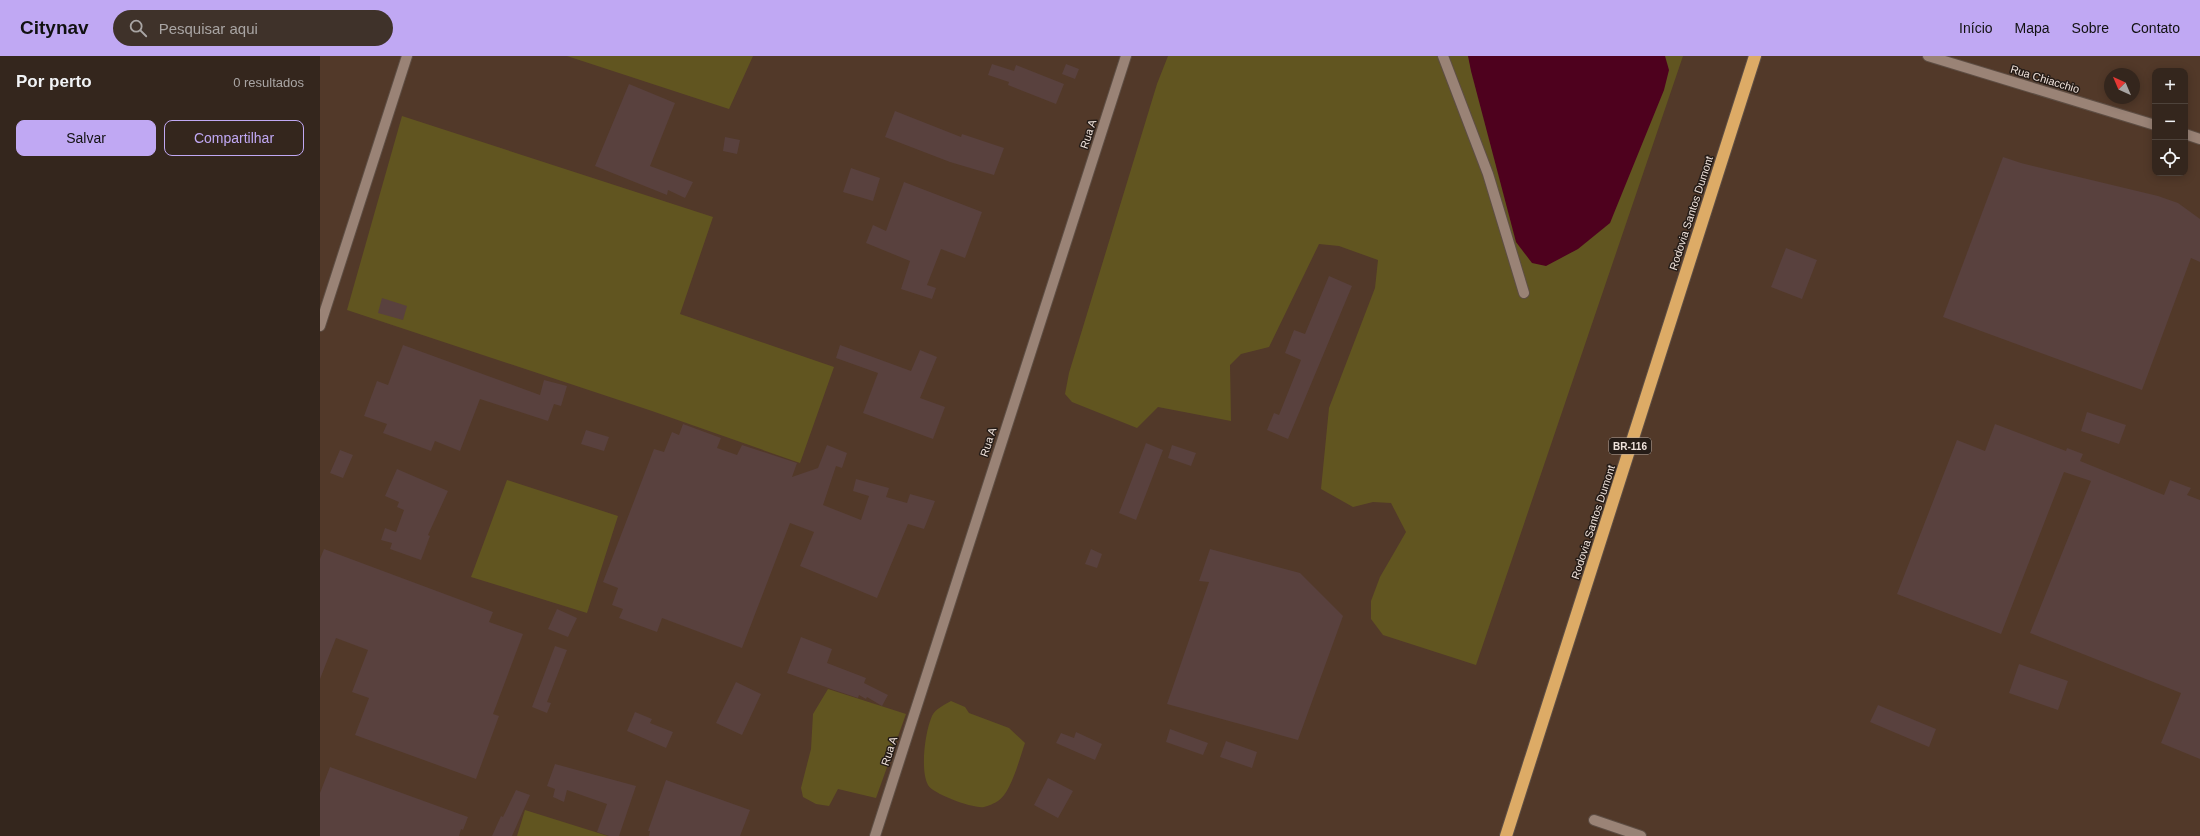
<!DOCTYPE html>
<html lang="pt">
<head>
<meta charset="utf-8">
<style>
	body { margin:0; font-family:Arial,sans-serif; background:#3f322a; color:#f1f3f6 }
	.controls { position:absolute; right:12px; top:12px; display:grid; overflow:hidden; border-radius:8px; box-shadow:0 2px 10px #0003 }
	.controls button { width:36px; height:36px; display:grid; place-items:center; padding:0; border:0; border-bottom:1px solid #4e433b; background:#34261d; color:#f1f3f6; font:20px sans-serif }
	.compass { position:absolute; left:1784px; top:12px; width:36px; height:36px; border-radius:50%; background:#34261d; box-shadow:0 2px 10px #0003; rotate:316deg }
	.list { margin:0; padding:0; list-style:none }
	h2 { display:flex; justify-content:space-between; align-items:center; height:52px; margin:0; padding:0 16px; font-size:17px }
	h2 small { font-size:13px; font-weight:400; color:#a9a5a4 }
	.actions { display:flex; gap:8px; padding:12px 16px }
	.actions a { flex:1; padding:9px 0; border:1px solid #c0a8f3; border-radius:8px; text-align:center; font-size:14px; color:#c0a8f3 }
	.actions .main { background:#c0a8f3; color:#111 }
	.icon { flex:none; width:22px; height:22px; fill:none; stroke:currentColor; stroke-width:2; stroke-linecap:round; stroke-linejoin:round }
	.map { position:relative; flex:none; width:1880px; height:780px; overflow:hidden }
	header { display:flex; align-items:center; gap:24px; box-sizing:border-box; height:56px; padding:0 20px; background:#c0a8f3; color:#111 }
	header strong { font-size:19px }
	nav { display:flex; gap:22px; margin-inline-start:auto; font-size:14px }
	.search { width:280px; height:36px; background:#3f322a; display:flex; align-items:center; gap:10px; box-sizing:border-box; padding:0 14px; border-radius:22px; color:#a9a5a4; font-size:15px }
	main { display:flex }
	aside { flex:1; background:#34261d }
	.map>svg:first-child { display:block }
	.built { fill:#523929; fill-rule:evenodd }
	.green { fill:#615520 }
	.water { fill:#4e011e }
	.building { fill:#59413e }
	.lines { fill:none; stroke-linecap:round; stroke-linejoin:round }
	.minor-casing { stroke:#5e4e44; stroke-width:12 }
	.highway-casing { stroke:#5e4e44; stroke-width:14 }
	.minor { stroke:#9a8376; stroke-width:10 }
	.highway { stroke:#ddab66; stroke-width:12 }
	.labels { text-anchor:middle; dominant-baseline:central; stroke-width:3; stroke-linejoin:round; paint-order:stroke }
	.shield { fill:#251c17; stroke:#b2a7a0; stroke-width:1 }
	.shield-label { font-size:10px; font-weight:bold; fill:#efe2db }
	.street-label { font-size:11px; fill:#efe2db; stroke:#251c17 }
</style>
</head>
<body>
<header>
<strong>Citynav</strong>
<div class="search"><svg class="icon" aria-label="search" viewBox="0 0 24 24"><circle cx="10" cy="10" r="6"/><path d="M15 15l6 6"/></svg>Pesquisar aqui</div>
<nav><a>Início</a><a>Mapa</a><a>Sobre</a><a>Contato</a></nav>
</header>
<main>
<aside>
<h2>Por perto<small>0 resultados</small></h2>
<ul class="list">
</ul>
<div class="actions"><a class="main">Salvar</a><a>Compartilhar</a></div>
</aside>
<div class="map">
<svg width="1880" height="780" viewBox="0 0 1880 780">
	<rect width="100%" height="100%" fill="#463227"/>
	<path class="built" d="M0,0H1880V780H0ZM1835,15H1865V117H1835ZM1790,18H1814V42H1790Z"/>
	<path class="green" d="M247,0H433L409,53Z
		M848,0H1363L1156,609L1063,579L1051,563V545L1060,521L1086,476L1071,447L1053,446L1033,451L1001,433L1009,352L1055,232L1058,204L1019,190L999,188L949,291L921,298L910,309L911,365L838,351L817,372L752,346L745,338L749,317L837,28Z
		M82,60L393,161L360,258L514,311L480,407L332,355L27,254Z
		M187,424L298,460L267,557L151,521Z
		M508,633L586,658L556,742L518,733L509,750L496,748L483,741L481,732L491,693L493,658Z
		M631,645L645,651L649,657L689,672L705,687C700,701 691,737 678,745C675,747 668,750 664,751C654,753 613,738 608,729C600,714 605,676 612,660C615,653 624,649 631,645Z
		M205,754L288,780H197Z"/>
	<path class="water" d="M1148,0H1345L1349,14L1344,34L1290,167L1258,193L1226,210L1212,207L1196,186L1151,15Z"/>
	<path class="building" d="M672,8L694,15L696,9L744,28L736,48L688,29L689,26L668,19Z
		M746,8L759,13L755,23L742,18Z
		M309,28L355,47L330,110L373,126L365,142L348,134L347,139L275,110Z
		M575,55L641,81L642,78L684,92L674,119L630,106L565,81Z
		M405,81L420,84L417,98L403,95Z
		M1683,101L1701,107L1838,140L1858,147L1880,163V206L1871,202L1822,334L1623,261Z
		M531,112L560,122L553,145L523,136Z
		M584,126L662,156L645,202L621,193L607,229L616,232L612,243L581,233L590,205L546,187L553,169L566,175Z
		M1466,192L1497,204L1482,243L1451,231Z
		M1009,220L1032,230L968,383L947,374L954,357L959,359L981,304L965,297L974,274L985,278Z
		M62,242L87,250L83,264L58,257Z
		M83,289L220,339L224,324L247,330L241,350L234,348L228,365L160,343L140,395L115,385L111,395L63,377L67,368L44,360L57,325L68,329Z
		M520,289L591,315L600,294L617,301L600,342L625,351L613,383L543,357L558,317L516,302Z
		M1767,356L1806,369L1799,388L1761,375Z
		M363,368L401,382L397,392L417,399L422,389L477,407L472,421L498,412L507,389L527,397L522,412L516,410L503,449L541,464L549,440L533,435L536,423L569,432L566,441L587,447L590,438L615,445L604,473L588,468L557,542L480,510L494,476L470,467L422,592L342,562L337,576L299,562L303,553L292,549L298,532L283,526L334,393L344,396L352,376L359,379Z
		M1675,368L1746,395L1747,392L1763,398L1760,405L1844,439L1850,424L1871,432L1867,439L1880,444V703L1841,687L1861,637L1710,577L1771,425L1744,416L1681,578L1577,538L1637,384L1665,395Z
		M266,374L289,381L284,395L261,388Z
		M826,387L843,394L816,464L799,457Z
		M852,389L876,397L871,410L848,402Z
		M20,394L33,399L23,422L10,417Z
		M77,413L128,435L108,479L110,480L101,504L70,493L72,487L61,484L65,472L76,476L84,454L77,451L79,446L65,440Z
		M4,493L173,556L169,566L203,578L173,658L179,660L156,723L35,679L49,642L32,636L48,594L16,582L0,623V503Z
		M771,493L782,498L777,512L765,508Z
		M890,493L980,517L1023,560L978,684L847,648L889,526L879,525Z
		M237,553L257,562L248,581L228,573Z
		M481,581L512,593L507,607L546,622L544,627L568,639L562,650L547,641L546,643L539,639L538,642L514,634L467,617Z
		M235,590L247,594L227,646L231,647L227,657L212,651Z
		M1699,608L1748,625L1738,654L1689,637Z
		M416,626L441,638L422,679L396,667Z
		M1558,649L1616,673L1609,691L1550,666Z
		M315,656L332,663L330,667L353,676L346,692L307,675Z
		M850,673L888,687L883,699L846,686Z
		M756,676L782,688L775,704L736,687L741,677L754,682Z
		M906,685L937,696L932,712L900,701Z
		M235,708L316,730L299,780H289L277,776L287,748L247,734L244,746L233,741L235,733L227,730Z
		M10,711L148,761L143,774L141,773L139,780H0V737Z
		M728,722L753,735L738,762L714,749Z
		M346,724L430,754L420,780H329L330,775H328Z
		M196,734L210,739L192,780H172L181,760L183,761Z"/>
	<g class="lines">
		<defs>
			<path id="minor" d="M1123,0L1168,118L1204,237
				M1608,0L1835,69
				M1865,78L1880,83
				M0,270L87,0
				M1274,764L1321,780
				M555,780L806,0"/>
			<path id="highway" d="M1186,780L1435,0"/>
		</defs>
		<use href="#minor" class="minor-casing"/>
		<use href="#highway" class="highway-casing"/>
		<use href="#minor" class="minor"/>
		<use href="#highway" class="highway"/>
	</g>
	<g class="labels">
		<rect class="shield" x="1289" y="382" width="42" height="16" rx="3"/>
		<g class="shield-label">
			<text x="1310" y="390">BR-116</text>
		</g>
		<g class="street-label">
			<text transform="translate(1725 23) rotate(17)">Rua Chiacchio</text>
			<text transform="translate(768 78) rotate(-72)">Rua A</text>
			<text transform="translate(1371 157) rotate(-72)">Rodovia Santos Dumont</text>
			<text transform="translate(668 386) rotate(-72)">Rua A</text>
			<text transform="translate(1273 466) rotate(-72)">Rodovia Santos Dumont</text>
			<text transform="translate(569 695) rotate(-72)">Rua A</text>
		</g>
	</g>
</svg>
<div class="controls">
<button>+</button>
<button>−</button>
<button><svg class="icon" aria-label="locate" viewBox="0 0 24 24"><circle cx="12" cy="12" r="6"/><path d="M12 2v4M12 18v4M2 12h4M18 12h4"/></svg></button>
</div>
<svg class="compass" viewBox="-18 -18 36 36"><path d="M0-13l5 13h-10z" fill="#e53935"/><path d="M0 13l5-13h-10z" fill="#a9a5a4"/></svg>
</div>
</main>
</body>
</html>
